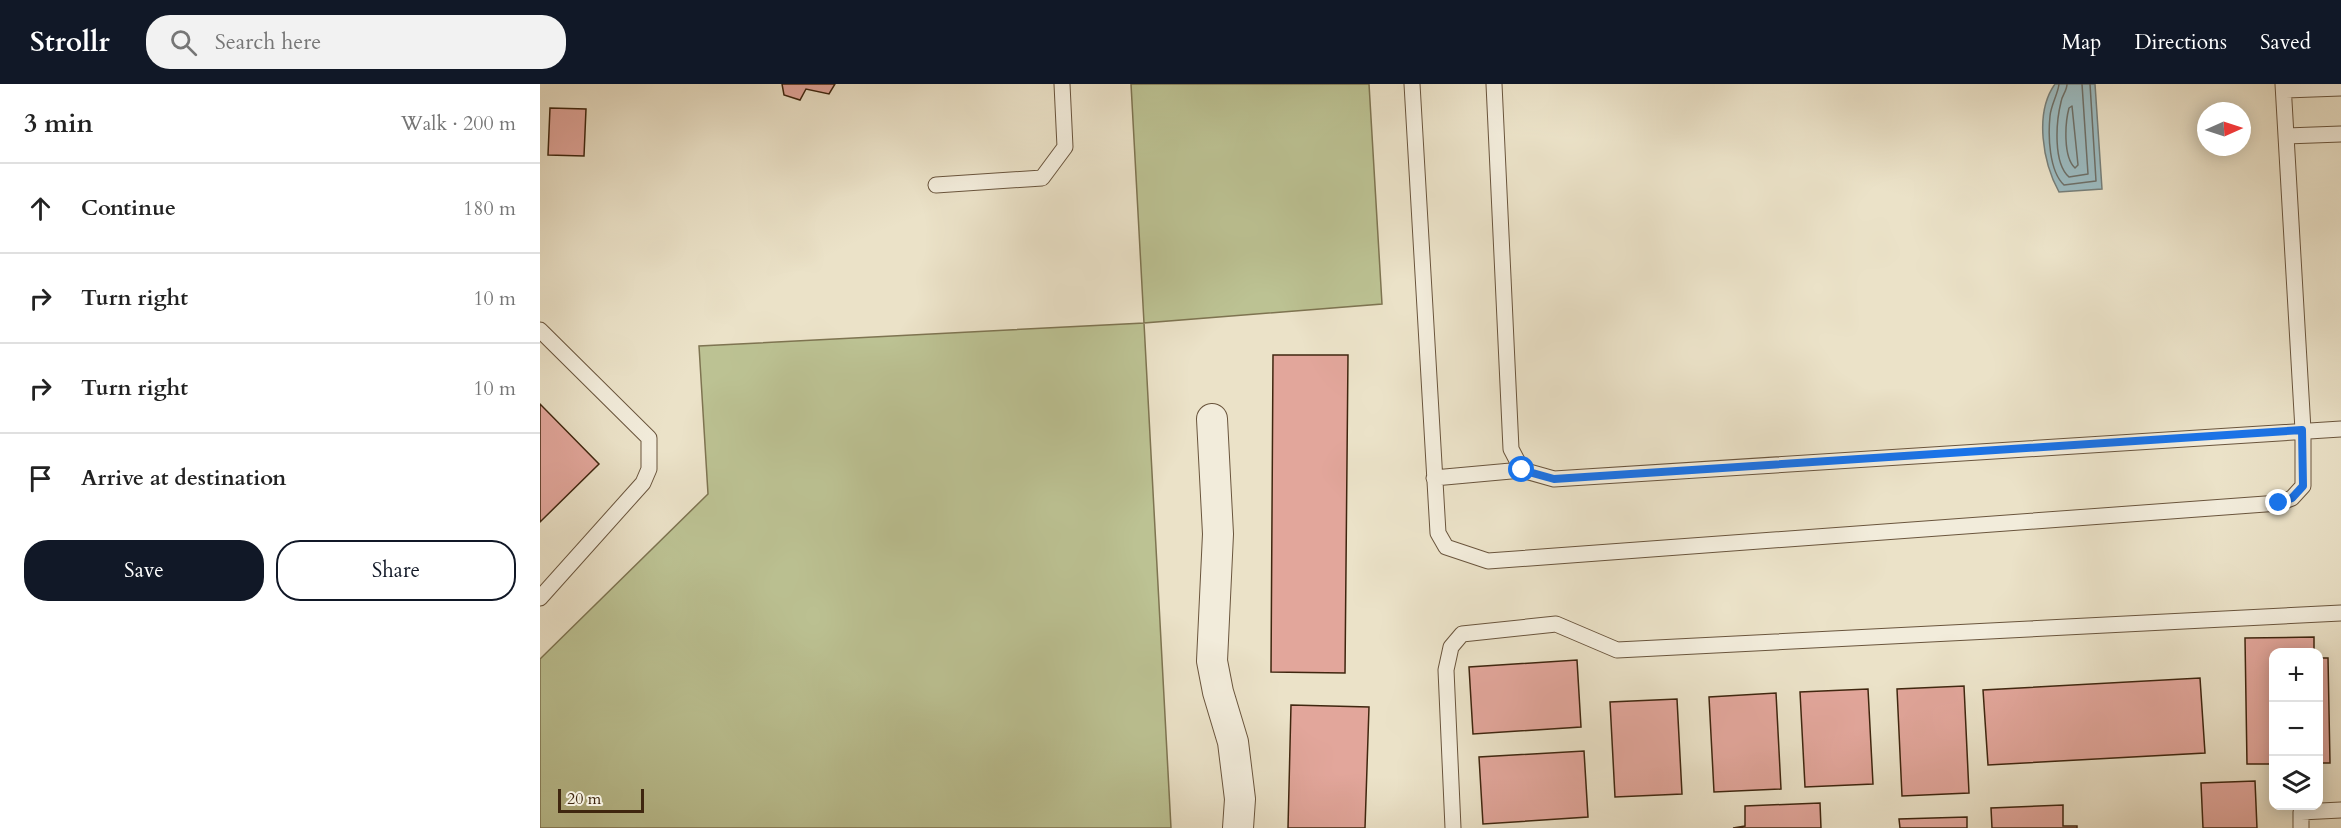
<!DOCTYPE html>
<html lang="en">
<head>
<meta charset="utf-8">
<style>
	body { margin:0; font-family:Cardo,serif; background:#f2f2f2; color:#222 }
	.controls { position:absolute; right:18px; bottom:18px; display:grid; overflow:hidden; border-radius:12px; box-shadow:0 3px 15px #0003 }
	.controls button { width:54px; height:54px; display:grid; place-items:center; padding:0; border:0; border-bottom:2px solid #e0e0e0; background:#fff; color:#222; font:30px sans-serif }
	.compass { position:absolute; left:1657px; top:18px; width:54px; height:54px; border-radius:50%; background:#fff; box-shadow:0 3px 15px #0003; rotate:87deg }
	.scale { position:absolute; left:18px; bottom:15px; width:86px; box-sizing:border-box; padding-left:6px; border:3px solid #3f260f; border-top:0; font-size:16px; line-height:21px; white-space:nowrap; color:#3f260f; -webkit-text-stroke:4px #f2ecdb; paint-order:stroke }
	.stop { position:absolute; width:18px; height:18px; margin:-14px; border:4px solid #1a73e8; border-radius:50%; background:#fff }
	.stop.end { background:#1a73e8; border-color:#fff; box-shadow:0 2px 6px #0008 }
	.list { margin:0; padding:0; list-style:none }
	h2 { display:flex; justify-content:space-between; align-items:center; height:78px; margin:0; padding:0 24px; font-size:26px }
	h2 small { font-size:20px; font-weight:400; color:#767676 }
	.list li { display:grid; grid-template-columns:39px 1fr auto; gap:18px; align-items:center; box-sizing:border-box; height:90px; padding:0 24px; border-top:2px solid #e0e0e0 }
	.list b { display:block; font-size:22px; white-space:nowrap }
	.list em { font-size:20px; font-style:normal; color:#767676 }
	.actions { display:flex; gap:12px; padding:18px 24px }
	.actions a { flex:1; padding:14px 0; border:2px solid #111827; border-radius:24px; text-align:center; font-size:21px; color:#111827 }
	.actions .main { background:#111827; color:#fff }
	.icon { flex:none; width:33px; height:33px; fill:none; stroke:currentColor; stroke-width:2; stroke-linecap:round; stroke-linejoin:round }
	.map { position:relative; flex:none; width:1801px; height:744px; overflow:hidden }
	header { display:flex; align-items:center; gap:36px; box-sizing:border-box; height:84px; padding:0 30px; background:#111827; color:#fff }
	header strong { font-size:28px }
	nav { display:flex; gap:33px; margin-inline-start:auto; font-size:21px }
	.search { width:420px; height:54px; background:#f2f2f2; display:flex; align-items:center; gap:15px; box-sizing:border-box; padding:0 21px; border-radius:24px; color:#767676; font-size:22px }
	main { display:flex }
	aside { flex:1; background:#fff }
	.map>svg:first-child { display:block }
	.green { fill:#bcc293; stroke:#7e7451; stroke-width:1.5 }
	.water { fill:#9cbbc0; stroke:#777f79; stroke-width:1.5 }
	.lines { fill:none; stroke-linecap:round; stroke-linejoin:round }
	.shore { stroke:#6e7068; stroke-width:1.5 }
	.building { fill:#e2a69b; stroke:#3f260f; stroke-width:1.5 }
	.lane-casing { stroke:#6a553d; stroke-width:17 }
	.street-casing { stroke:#6a553d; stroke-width:32 }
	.lane { stroke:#f2ecdb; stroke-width:15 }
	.street { stroke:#f2ecdb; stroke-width:30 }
	.route { stroke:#1a73e8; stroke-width:8 }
</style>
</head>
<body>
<header>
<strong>Strollr</strong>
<div class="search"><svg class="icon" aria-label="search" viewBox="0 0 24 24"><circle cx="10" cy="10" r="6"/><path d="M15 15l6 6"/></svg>Search here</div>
<nav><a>Map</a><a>Directions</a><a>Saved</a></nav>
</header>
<main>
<aside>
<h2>3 min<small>Walk · 200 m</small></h2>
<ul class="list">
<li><svg class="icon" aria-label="ahead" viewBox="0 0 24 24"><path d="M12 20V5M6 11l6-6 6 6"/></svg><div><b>Continue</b></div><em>180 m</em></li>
<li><svg class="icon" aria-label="right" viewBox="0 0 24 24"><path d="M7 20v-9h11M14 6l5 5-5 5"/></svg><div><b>Turn right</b></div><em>10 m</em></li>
<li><svg class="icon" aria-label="right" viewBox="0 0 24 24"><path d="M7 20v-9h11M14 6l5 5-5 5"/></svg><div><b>Turn right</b></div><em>10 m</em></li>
<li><svg class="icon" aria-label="arrive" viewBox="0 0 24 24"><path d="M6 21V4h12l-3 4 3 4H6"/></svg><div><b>Arrive at destination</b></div></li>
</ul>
<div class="actions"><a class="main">Save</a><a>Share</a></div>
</aside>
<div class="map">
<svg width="1801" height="744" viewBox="0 0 1801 744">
	<rect width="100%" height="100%" fill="#ebe2c8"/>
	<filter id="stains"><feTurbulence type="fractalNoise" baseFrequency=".00333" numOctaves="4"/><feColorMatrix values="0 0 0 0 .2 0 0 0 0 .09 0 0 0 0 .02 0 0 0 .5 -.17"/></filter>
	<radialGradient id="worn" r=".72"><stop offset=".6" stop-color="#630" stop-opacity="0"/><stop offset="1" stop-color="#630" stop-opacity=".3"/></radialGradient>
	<path class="green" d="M591,0H829L842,220L604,239L631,744H0V575L168,410L159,262L604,239Z"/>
	<path class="water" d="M1515,0H1555L1562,105L1519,108C1503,79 1494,29 1515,0Z"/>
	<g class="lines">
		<path class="shore" d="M1519,0C1518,10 1511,21 1510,32C1508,52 1509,87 1524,101L1556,97L1550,0
			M1527,0C1527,7 1522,11 1521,18C1516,38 1513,79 1529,93L1548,90L1542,0
			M1532,22L1538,81L1535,84C1523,73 1525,39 1529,24Z"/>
	</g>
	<path class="building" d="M242,0H295L289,10L266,5L260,16L244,11Z
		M10,24L46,25L44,72L8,71Z
		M733,271H808L805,589L731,588Z
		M0,320L59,380L0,438Z
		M1774,553V568H1734V680H1707L1705,554Z
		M1778,574H1788L1790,679H1778Z
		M1037,576L1041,643L933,650L929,583Z
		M1660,594L1665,669L1448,681L1443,606Z
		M1424,602L1429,709L1362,712L1357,605Z
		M1328,605L1333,700L1265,703L1260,608Z
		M1236,609L1241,705L1174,708L1169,613Z
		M1137,615L1142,710L1075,713L1070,618Z
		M751,621L829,623L825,744H748Z
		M1044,667L1048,733L943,740L939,673Z
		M1715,697L1717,744H1663L1661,699Z
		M1280,719L1281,744H1193L1205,742V722Z
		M1523,721V742H1537V744H1452L1451,724Z
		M1427,733V744H1360L1359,735Z"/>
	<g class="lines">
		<defs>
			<path id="lane" d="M872,0L898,449L906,463L948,477L1739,419L1752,414L1763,402V346L1743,0
				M954,0L971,365L982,386L1014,395L1801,345
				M1744,6L1801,4
				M1746,52L1801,50
				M396,101L502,94L525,63L522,0
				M0,246L109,354V385L103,399L0,514
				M894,394L982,386
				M913,744L906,586L911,563L922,550L1016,540L1077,566L1801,529
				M1761,744V728L1801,726"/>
			<path id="street" d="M672,335L678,450L672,577L678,608L693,658L700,715L698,744"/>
		</defs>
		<use href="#lane" class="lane-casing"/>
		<use href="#street" class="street-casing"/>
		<use href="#lane" class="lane"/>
		<use href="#street" class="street"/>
	</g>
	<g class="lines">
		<path class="route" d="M982,386L1014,395L1762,346L1763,402L1752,414L1739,419"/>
	</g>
	<rect width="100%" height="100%" filter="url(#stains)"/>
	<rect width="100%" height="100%" fill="url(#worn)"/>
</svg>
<div class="controls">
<button>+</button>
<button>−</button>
<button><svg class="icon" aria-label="layers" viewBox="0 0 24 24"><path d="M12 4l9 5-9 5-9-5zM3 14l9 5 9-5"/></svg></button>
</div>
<svg class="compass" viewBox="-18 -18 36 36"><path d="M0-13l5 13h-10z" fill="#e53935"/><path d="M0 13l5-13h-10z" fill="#767676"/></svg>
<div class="scale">20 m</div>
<div class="stop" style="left:982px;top:386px"></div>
<div class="stop end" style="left:1739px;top:419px"></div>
</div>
</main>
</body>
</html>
